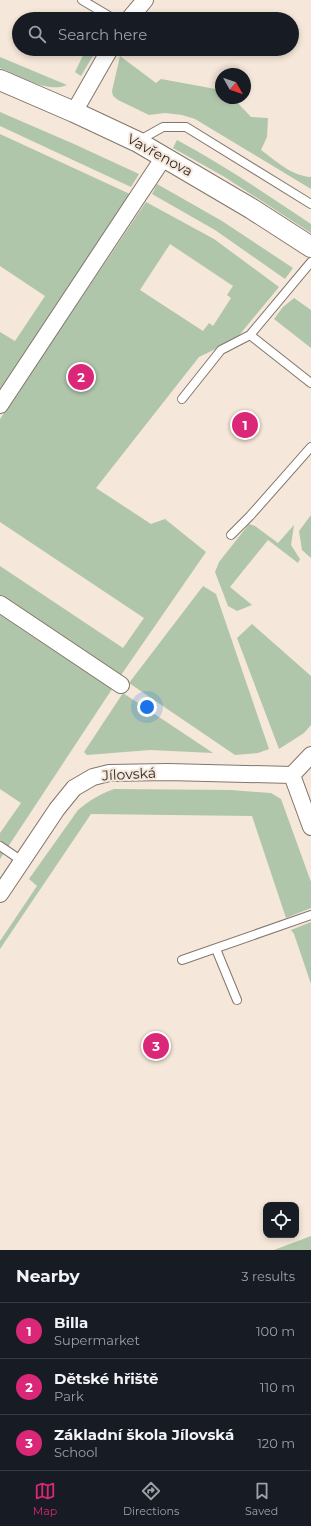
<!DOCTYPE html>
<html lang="en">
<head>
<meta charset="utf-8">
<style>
	body { margin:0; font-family:Montserrat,sans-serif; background:#20242c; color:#f1f3f6 }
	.controls { position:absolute; right:12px; bottom:12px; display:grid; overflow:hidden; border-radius:8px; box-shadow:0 2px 6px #0003 }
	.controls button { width:36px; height:36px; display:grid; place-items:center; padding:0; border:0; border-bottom:1px solid #363941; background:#171b24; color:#f1f3f6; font:20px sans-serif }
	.compass { position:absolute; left:215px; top:68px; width:36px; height:36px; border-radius:50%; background:#171b24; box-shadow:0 2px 6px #0003; rotate:130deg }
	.you { position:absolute; left:147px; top:707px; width:14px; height:14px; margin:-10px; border:3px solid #fff; border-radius:50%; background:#1a73e8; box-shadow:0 0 0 6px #1a73e833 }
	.badge { display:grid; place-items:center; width:26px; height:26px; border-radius:50%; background:#db2777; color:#fff; font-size:13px; font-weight:700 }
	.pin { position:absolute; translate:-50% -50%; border:2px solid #fff; box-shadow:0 1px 4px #0006 }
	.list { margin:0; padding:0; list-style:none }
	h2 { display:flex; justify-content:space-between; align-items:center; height:52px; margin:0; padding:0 16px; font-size:17px }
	h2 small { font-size:13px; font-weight:400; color:#9ea1a6 }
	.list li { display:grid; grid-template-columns:26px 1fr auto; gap:12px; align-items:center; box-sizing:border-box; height:56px; padding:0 16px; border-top:1px solid #363941 }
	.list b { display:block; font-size:15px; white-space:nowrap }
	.list p { margin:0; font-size:13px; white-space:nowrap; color:#9ea1a6 }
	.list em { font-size:13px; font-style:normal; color:#9ea1a6 }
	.icon { flex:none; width:22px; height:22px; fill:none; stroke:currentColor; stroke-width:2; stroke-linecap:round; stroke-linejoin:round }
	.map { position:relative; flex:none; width:311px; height:1250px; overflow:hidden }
	.search { position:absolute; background:#171b24; box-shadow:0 2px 6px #0003; left:12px; right:12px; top:12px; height:44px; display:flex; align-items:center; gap:10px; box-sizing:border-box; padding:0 14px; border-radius:22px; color:#9ea1a6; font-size:15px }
	.sheet { height:220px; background:#171b24 }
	nav { display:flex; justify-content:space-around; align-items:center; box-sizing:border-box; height:56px; border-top:1px solid #363941; background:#171b24; font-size:11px; color:#9ea1a6 }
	nav a { display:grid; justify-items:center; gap:2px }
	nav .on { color:#db2777 }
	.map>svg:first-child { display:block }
	.green { fill:#b0c6ab; fill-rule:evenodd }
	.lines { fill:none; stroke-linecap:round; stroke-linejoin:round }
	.service-casing { stroke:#82766a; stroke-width:10 }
	.minor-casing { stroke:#82766a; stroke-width:18 }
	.tertiary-casing { stroke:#82766a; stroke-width:22 }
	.service { stroke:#fff; stroke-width:8 }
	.minor { stroke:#fff; stroke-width:16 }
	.tertiary { stroke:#fff; stroke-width:20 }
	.labels { text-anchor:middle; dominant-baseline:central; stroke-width:4; stroke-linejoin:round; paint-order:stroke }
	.street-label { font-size:14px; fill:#322d28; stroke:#f5e7d9 }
</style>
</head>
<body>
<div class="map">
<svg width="311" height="1250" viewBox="0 0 311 1250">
	<rect width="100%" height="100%" fill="#f5e7d9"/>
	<path class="green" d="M86,49H97L81,76L75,72Z
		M120,56L156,83L161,79L221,90V98H233L251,117L268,118L267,137L261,150C276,161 292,176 311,177V189L195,119L182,115L165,113L149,115L118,100L113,96L112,91Z
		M0,57L67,85C48,94 19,75 0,68Z
		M0,112L74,144L139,174L131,187L0,126Z
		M0,134L132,195L0,396V332L15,341L45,296L0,266Z
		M177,140C224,165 267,195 311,224V233L223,176L173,148Z
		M157,184L222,221L293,268L285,279L215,230L152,194Z
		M146,202L214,239L279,287L236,339L199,357L96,488L151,524L165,519L206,552L119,678L0,598V566L123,648L144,618L0,522V419ZM170,244L233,286L227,295L231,298L213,326L209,323L203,331L140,290Z
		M294,298L311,310V348L274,319L283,307Z
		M311,515V558L302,550L299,531Z
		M249,524L255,526L278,543L294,525L291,545L300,559L298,563L268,540L230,587L252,605L237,611L228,606L215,572L219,562Z
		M203,586L216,594L269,749L258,753L235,755L129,683Z
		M0,611L114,686L0,859V833L21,803L0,789Z
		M252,624L311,676V725L304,733L279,749L237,638Z
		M123,693L213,753L150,750L87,755L84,752Z
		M114,789L231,790L271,793L281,799L311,882V908L286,918L252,816L91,814L0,949V941L37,886L29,879L78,810C90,800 100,794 114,789Z
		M311,922V984L294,934L291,930Z
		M311,1236V1250H274Z"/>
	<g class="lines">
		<defs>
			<path id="service" d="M82,0L114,19
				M138,141L163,127H186L311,204
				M250,335L311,383
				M182,399L221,350L250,335L311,262
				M231,535L250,516L311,447
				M0,846L22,861
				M216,949L237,1000
				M182,960L311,915"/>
			<path id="minor" d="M129,19L145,0
				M74,112L110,49
				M0,405L164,157
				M0,604L121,685
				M292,775L311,827
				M292,775L311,755
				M0,894L57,809L74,788L93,777L109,773L168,772L292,775"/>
			<path id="tertiary" d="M0,80L74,112L138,142L252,209L311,247"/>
		</defs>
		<use href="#service" class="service-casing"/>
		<use href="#minor" class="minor-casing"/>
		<use href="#tertiary" class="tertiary-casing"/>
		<use href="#service" class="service"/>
		<use href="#minor" class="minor"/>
		<use href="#tertiary" class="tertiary"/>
	</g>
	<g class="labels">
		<g class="street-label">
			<text transform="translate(160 155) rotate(29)">Vavřenova</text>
			<text transform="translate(129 774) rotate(-3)">Jílovská</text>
		</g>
	</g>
</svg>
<div class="controls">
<button><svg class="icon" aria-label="locate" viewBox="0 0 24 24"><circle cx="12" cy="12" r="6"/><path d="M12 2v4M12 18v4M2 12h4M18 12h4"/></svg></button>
</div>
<svg class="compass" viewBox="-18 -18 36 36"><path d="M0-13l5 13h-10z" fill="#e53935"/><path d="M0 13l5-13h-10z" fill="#9ea1a6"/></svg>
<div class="you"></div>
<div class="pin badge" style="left:245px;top:425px">1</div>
<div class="pin badge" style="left:81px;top:377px">2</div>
<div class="pin badge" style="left:156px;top:1046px">3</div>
<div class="search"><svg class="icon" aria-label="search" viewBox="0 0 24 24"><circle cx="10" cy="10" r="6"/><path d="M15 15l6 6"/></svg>Search here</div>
</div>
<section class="sheet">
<h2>Nearby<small>3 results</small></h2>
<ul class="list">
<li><span class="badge">1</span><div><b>Billa</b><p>Supermarket</p></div><em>100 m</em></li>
<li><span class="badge">2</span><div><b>Dětské hřiště</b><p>Park</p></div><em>110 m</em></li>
<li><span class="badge">3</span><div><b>Základní škola Jílovská</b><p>School</p></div><em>120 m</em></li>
</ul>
</section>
<nav>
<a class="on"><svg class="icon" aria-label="map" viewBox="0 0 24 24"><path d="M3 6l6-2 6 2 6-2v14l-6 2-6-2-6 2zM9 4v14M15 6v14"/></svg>Map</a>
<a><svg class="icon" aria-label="directions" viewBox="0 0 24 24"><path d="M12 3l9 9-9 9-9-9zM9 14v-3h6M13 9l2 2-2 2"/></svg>Directions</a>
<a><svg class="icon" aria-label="saved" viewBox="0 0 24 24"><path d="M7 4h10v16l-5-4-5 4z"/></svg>Saved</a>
</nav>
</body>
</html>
